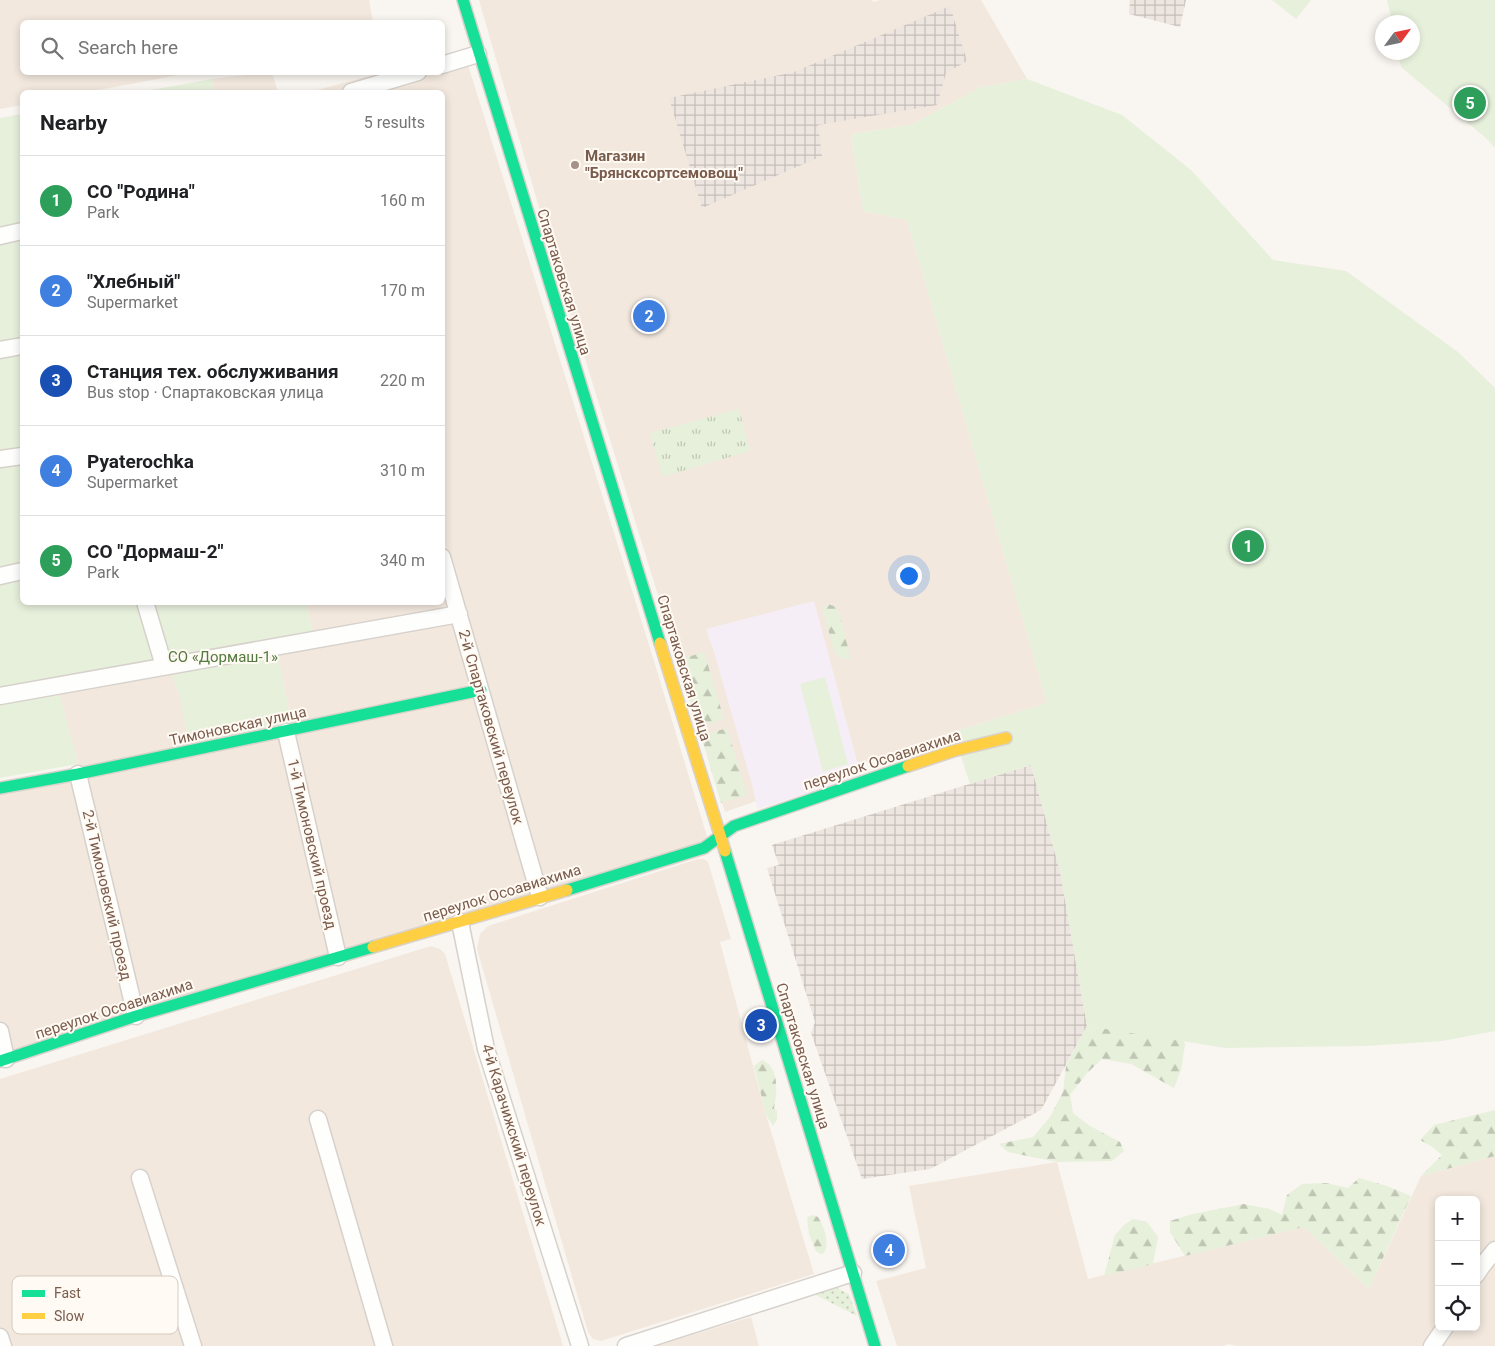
<!DOCTYPE html>
<html lang="en">
<head>
<meta charset="utf-8">
<style>
	body { margin:0; font-family:Roboto,sans-serif; background:#f2f2f2; color:#202124 }
	.controls { position:absolute; right:15px; bottom:15px; display:grid; overflow:hidden; border-radius:8px; box-shadow:0 2px 8px #0003 }
	.controls button { width:45px; height:45px; display:grid; place-items:center; padding:0; border:0; border-bottom:1px solid #e0e0e0; background:#fff; color:#202124; font:25px sans-serif }
	.compass { position:absolute; left:1375px; top:15px; width:45px; height:45px; border-radius:50%; background:#fff; box-shadow:0 2px 8px #0003; rotate:57deg }
	.you { position:absolute; left:908px; top:575px; width:18px; height:18px; margin:-12px; border:4px solid #fff; border-radius:50%; background:#1a73e8; box-shadow:0 0 0 8px #1a73e833 }
	.badge { display:grid; place-items:center; width:32px; height:32px; border-radius:50%; background:#7c3aed; color:#fff; font-size:16px; font-weight:700 }
	.pin { position:absolute; translate:-50% -50%; border:2px solid #fff; box-shadow:0 1px 5px #0006 }
	.list { margin:0; padding:0; list-style:none }
	h2 { display:flex; justify-content:space-between; align-items:center; height:65px; margin:0; padding:0 20px; font-size:21px }
	h2 small { font-size:16px; font-weight:400; color:#757577 }
	.list li { display:grid; grid-template-columns:32px 1fr auto; gap:15px; align-items:center; box-sizing:border-box; height:90px; padding:0 20px; border-top:1px solid #e0e0e0 }
	.list b { display:block; font-size:19px; white-space:nowrap }
	.list p { margin:0; font-size:16px; white-space:nowrap; color:#757577 }
	.list em { font-size:16px; font-style:normal; color:#757577 }
	.icon { flex:none; width:28px; height:28px; fill:none; stroke:currentColor; stroke-width:2; stroke-linecap:round; stroke-linejoin:round }
	.map { position:relative; flex:none; width:1495px; height:1346px; overflow:hidden }
	.search { position:absolute; background:#fff; box-shadow:0 2px 8px #0003; left:20px; top:20px; width:425px; height:55px; display:flex; align-items:center; gap:12px; box-sizing:border-box; padding:0 18px; border-radius:8px; color:#757577; font-size:19px }
	.panel { position:absolute; background:#fff; box-shadow:0 2px 8px #0003; left:20px; top:90px; width:425px; height:515px; border-radius:8px }
	.map>svg:first-child { display:block }
	.residential { fill:#f2e8de }
	.industrial { fill:url(#industrial-grid) }
	.education { fill:#f6eef6 }
	.grass { fill:url(#grass-dots) }
	.forest { fill:url(#forest-firs) }
	.park { fill:url(#park-tufts) }
	.garden { fill:#e7f0db }
	.lines { fill:none; stroke-linecap:round; stroke-linejoin:round }
	.street-casing { stroke:#d7d1cb; stroke-width:19 }
	.fast-casing { stroke:#d9d2cb; stroke-width:14 }
	.slow-casing { stroke:#d9d2cb; stroke-width:14 }
	.street { stroke:#fefefd; stroke-width:16 }
	.fast { stroke:#16e098; stroke-width:11 }
	.slow { stroke:#ffcf43; stroke-width:11 }
	.poi-dot { fill:#a69286; stroke:#fffaf3; stroke-width:2 }
	.labels { text-anchor:middle; dominant-baseline:central; stroke-width:4; stroke-linejoin:round; paint-order:stroke }
	.poi-label { font-size:15px; font-weight:bold; fill:#7a5c4d; stroke:#fffaf3; text-anchor:start }
	.street-label { font-size:15px; fill:#7a5c4d; stroke:#fffaf3 }
	.park-label { font-size:15px; fill:#537a41; stroke:#fffaf3 }
	.key { fill:#fffaf3; stroke:#d7cbc1; stroke-width:1 }
	.key-label { font-size:14px; fill:#7a5c4d }
</style>
</head>
<body>
<div class="map">
<svg width="1495" height="1346" viewBox="0 0 1495 1346">
	<defs>
		<pattern id="industrial-grid" width="8" height="8" patternUnits="userSpaceOnUse" patternTransform="scale(1.25)"><rect width="8" height="8" fill="#ede5e0"/><path d="M0 4h8M4 0v8" fill="none" stroke="#c5bdb8"/></pattern>
		<pattern id="grass-dots" width="8" height="8" patternUnits="userSpaceOnUse" patternTransform="scale(1.25)"><rect width="8" height="8" fill="#e7f0db"/><path d="M2 2h.1M6 6h.1" fill="none" stroke="#c0c6b4" stroke-width="1.8" stroke-linecap="round"/></pattern>
		<pattern id="forest-firs" width="22" height="20" patternUnits="userSpaceOnUse" patternTransform="scale(1.25)"><rect width="22" height="20" fill="#e7f0db"/><path d="M5 1l3.5 6h-7zM16 11l3.5 6h-7z" fill="#c0c6b4"/></pattern>
		<pattern id="park-tufts" width="24" height="20" patternUnits="userSpaceOnUse" patternTransform="scale(1.25)"><rect width="24" height="20" fill="#e7f0db"/><path d="M3 7l-1-3M5 7V3M7 7l1-3M15 17l-1-3M17 17v-4M19 17l1-3" fill="none" stroke="#c0c6b4"/></pattern>
	</defs>
	<rect width="100%" height="100%" fill="#f9f5f0"/>
	<path class="residential" d="M0,0H369L373,22H22V72L190,73L87,92H22V105L0,109Z
		M479,0H872L873,2L880,0H981L1027,79L981,87L911,125L851,134L863,211L907,220L1047,703L953,732L725,812L549,242Z
		M463,49L658,674L708,840L548,891L524,813L443,537L442,92H310L380,73L442,72L443,55Z
		M262,73H272L278,92H214L212,79Z
		M443,585L535,893L141,1009L84,784L58,692L170,669L179,694L292,724L275,643L314,636L306,603L442,602Z
		M72,782L131,1012L0,1055V795Z
		M698,859H704L708,862L731,939L720,942L766,1115L814,1274L601,1341L593,1339L588,1332L477,949L480,934L488,926Z
		M431,946L440,949L445,954L563,1346H0V1079Z
		M1495,1156V1241L1491,1242L1476,1266V1200H1439V1327L1427,1346H1237L1229,1344L1223,1346H897L876,1281L926,1268L909,1186L1057,1162L1088,1279L1304,1227L1369,1289L1421,1176Z
		M1495,1260V1346H1436L1448,1327H1476V1286Z
		M751,1317L759,1346H656Z"/>
	<path class="industrial" d="M1130,0H1186L1180,27L1129,14Z
		M950,6L967,61L946,73L937,105L818,125L822,156L702,208L669,98L794,72Z
		M1031,765L1060,871L1087,1026L1041,1110L930,1169L862,1179L811,1033L815,1022L767,868L779,865L772,845Z"/>
	<path class="education" d="M814,601L861,776L757,809L753,788L714,652L706,629Z"/>
	<path class="grass" d="M835,1287L849,1294L857,1316L812,1293Z"/>
	<path class="forest" d="M828,604L836,607L841,619L850,656L849,659H843L835,653L823,612V607Z
		M704,652L724,719L698,727L678,660Z
		M727,728L747,795L721,803L701,736Z
		M1087,1026L1184,1041L1185,1045L1181,1070L1174,1088L1131,1064L1102,1059L1087,1073L1070,1095L1073,1113L1090,1126L1120,1142L1124,1151L1112,1161L1057,1162L1008,1152L999,1144L1033,1137L1050,1117L1063,1092L1066,1066Z
		M762,1060C780,1067 777,1093 774,1108L777,1111V1120L773,1126L766,1115L754,1066Z
		M1495,1110V1156L1421,1176L1442,1155L1431,1146L1420,1140L1434,1125Z
		M1359,1178L1387,1186L1411,1196L1369,1289L1304,1227L1185,1256L1170,1232V1221L1193,1214L1244,1204L1269,1209L1282,1215L1287,1195L1302,1184L1326,1183L1348,1188Z
		M813,1215L818,1217C824,1227 830,1242 824,1253L820,1254L816,1251L809,1234L807,1217Z
		M1133,1219L1147,1222L1158,1237L1153,1264L1104,1276L1115,1235L1124,1225Z"/>
	<path class="park" d="M739,409L750,451L662,477L650,433Z"/>
	<path class="garden" d="M1272,0H1311L1296,19Z
		M1387,0H1495V148L1487,139L1401,67L1398,53L1412,52V22H1392Z
		M212,79L214,92H140Z
		M1027,79L1122,115L1191,170L1273,260L1346,271L1458,352L1495,388V1031L1442,1041L1365,1046L1226,1048L1087,1026L1060,871L1031,765L970,784L953,732L1047,703L907,220L863,211L851,134L911,125L981,87Z
		M22,114V602L306,603L314,636L275,643L292,724L189,743L179,694L170,670L59,693L78,764L0,778V118Z
		M825,677L848,764L823,772L800,684Z"/>
	<g class="lines">
		<defs>
			<path id="street" d="M442,65L478,54
				M351,92L418,72
				M0,236L22,231
				M0,350L22,346
				M0,459L22,456
				M442,557L540,897
				M0,576L22,571
				M145,602L164,666
				M0,696L459,614
				M286,732L338,957
				M78,774L136,1016
				M460,922L486,1049L580,1346
				M0,1031L6,1059
				M318,1119L384,1346
				M140,1178L193,1346
				M1476,1275L1482,1266L1495,1250
				M0,1337L3,1346
				M626,1346L853,1273
				M1432,1346L1445,1327"/>
			<path id="fast" d="M463,0L660,643
				M0,788L78,774L481,690
				M725,851L875,1346
				M567,890L704,848L734,826L908,766
				M0,1061L136,1016L373,947"/>
			<path id="slow" d="M660,643L725,851
				M908,766L953,751L1006,738
				M373,947L567,890"/>
		</defs>
		<use href="#street" class="street-casing"/>
		<use href="#fast" class="fast-casing"/>
		<use href="#slow" class="slow-casing"/>
		<use href="#street" class="street"/>
		<use href="#fast" class="fast"/>
		<use href="#slow" class="slow"/>
	</g>
	<circle class="poi-dot" cx="575" cy="165" r="5"/>
	<g class="labels">
		<g class="poi-label">
			<text x="585" y="156">Магазин<tspan x="585" dy="17">"Брянсксортсемовощ"</tspan></text>
		</g>
		<g class="street-label">
			<text transform="translate(564 282) rotate(73)">Спартаковская улица</text>
			<text transform="translate(684 668) rotate(73)">Спартаковская улица</text>
			<text transform="translate(238 726) rotate(-12)">Тимоновская улица</text>
			<text transform="translate(491 727) rotate(74)">2-й Спартаковский переулок</text>
			<text transform="translate(882 760) rotate(-18)">переулок Осоавиахима</text>
			<text transform="translate(312 844) rotate(77)">1-й Тимоновский проезд</text>
			<text transform="translate(502 893) rotate(-17)">переулок Осоавиахима</text>
			<text transform="translate(107 895) rotate(77)">2-й Тимоновский проезд</text>
			<text transform="translate(114 1009) rotate(-18)">переулок Осоавиахима</text>
			<text transform="translate(803 1056) rotate(73)">Спартаковская улица</text>
			<text transform="translate(514 1135) rotate(73)">4-й Карачижский переулок</text>
		</g>
		<g class="park-label">
			<text x="223" y="657">СО «Дормаш-1»</text>
		</g>
	</g>
	<rect x="12" y="1276" width="166" height="58" rx="8" class="key"/>
	<rect x="22" y="1290" width="23" height="7" fill="#16e098"/>
	<rect x="22" y="1313" width="23" height="6" fill="#ffcf43"/>
	<g class="key-label">
		<text x="54" y="1298">Fast</text>
		<text x="54" y="1321">Slow</text>
	</g>
</svg>
<div class="controls">
<button>+</button>
<button>−</button>
<button><svg class="icon" aria-label="locate" viewBox="0 0 24 24"><circle cx="12" cy="12" r="6"/><path d="M12 2v4M12 18v4M2 12h4M18 12h4"/></svg></button>
</div>
<svg class="compass" viewBox="-18 -18 36 36"><path d="M0-13l5 13h-10z" fill="#e53935"/><path d="M0 13l5-13h-10z" fill="#757577"/></svg>
<div class="you"></div>
<div class="pin badge" style="left:1248px;top:546px;background:#2e9e5b">1</div>
<div class="pin badge" style="left:649px;top:316px;background:#3f7fe0">2</div>
<div class="pin badge" style="left:761px;top:1025px;background:#1a4fb4">3</div>
<div class="pin badge" style="left:889px;top:1250px;background:#3f7fe0">4</div>
<div class="pin badge" style="left:1470px;top:103px;background:#2e9e5b">5</div>
<div class="search"><svg class="icon" aria-label="search" viewBox="0 0 24 24"><circle cx="10" cy="10" r="6"/><path d="M15 15l6 6"/></svg>Search here</div>
<section class="panel">
<h2>Nearby<small>5 results</small></h2>
<ul class="list">
<li><span class="badge" style="background:#2e9e5b">1</span><div><b>СО &quot;Родина&quot;</b><p>Park</p></div><em>160 m</em></li>
<li><span class="badge" style="background:#3f7fe0">2</span><div><b>&quot;Хлебный&quot;</b><p>Supermarket</p></div><em>170 m</em></li>
<li><span class="badge" style="background:#1a4fb4">3</span><div><b>Станция тех. обслуживания</b><p>Bus stop · Спартаковская улица</p></div><em>220 m</em></li>
<li><span class="badge" style="background:#3f7fe0">4</span><div><b>Pyaterochka</b><p>Supermarket</p></div><em>310 m</em></li>
<li><span class="badge" style="background:#2e9e5b">5</span><div><b>СО &quot;Дормаш-2&quot;</b><p>Park</p></div><em>340 m</em></li>
</ul>
</section>
</div>
</body>
</html>
